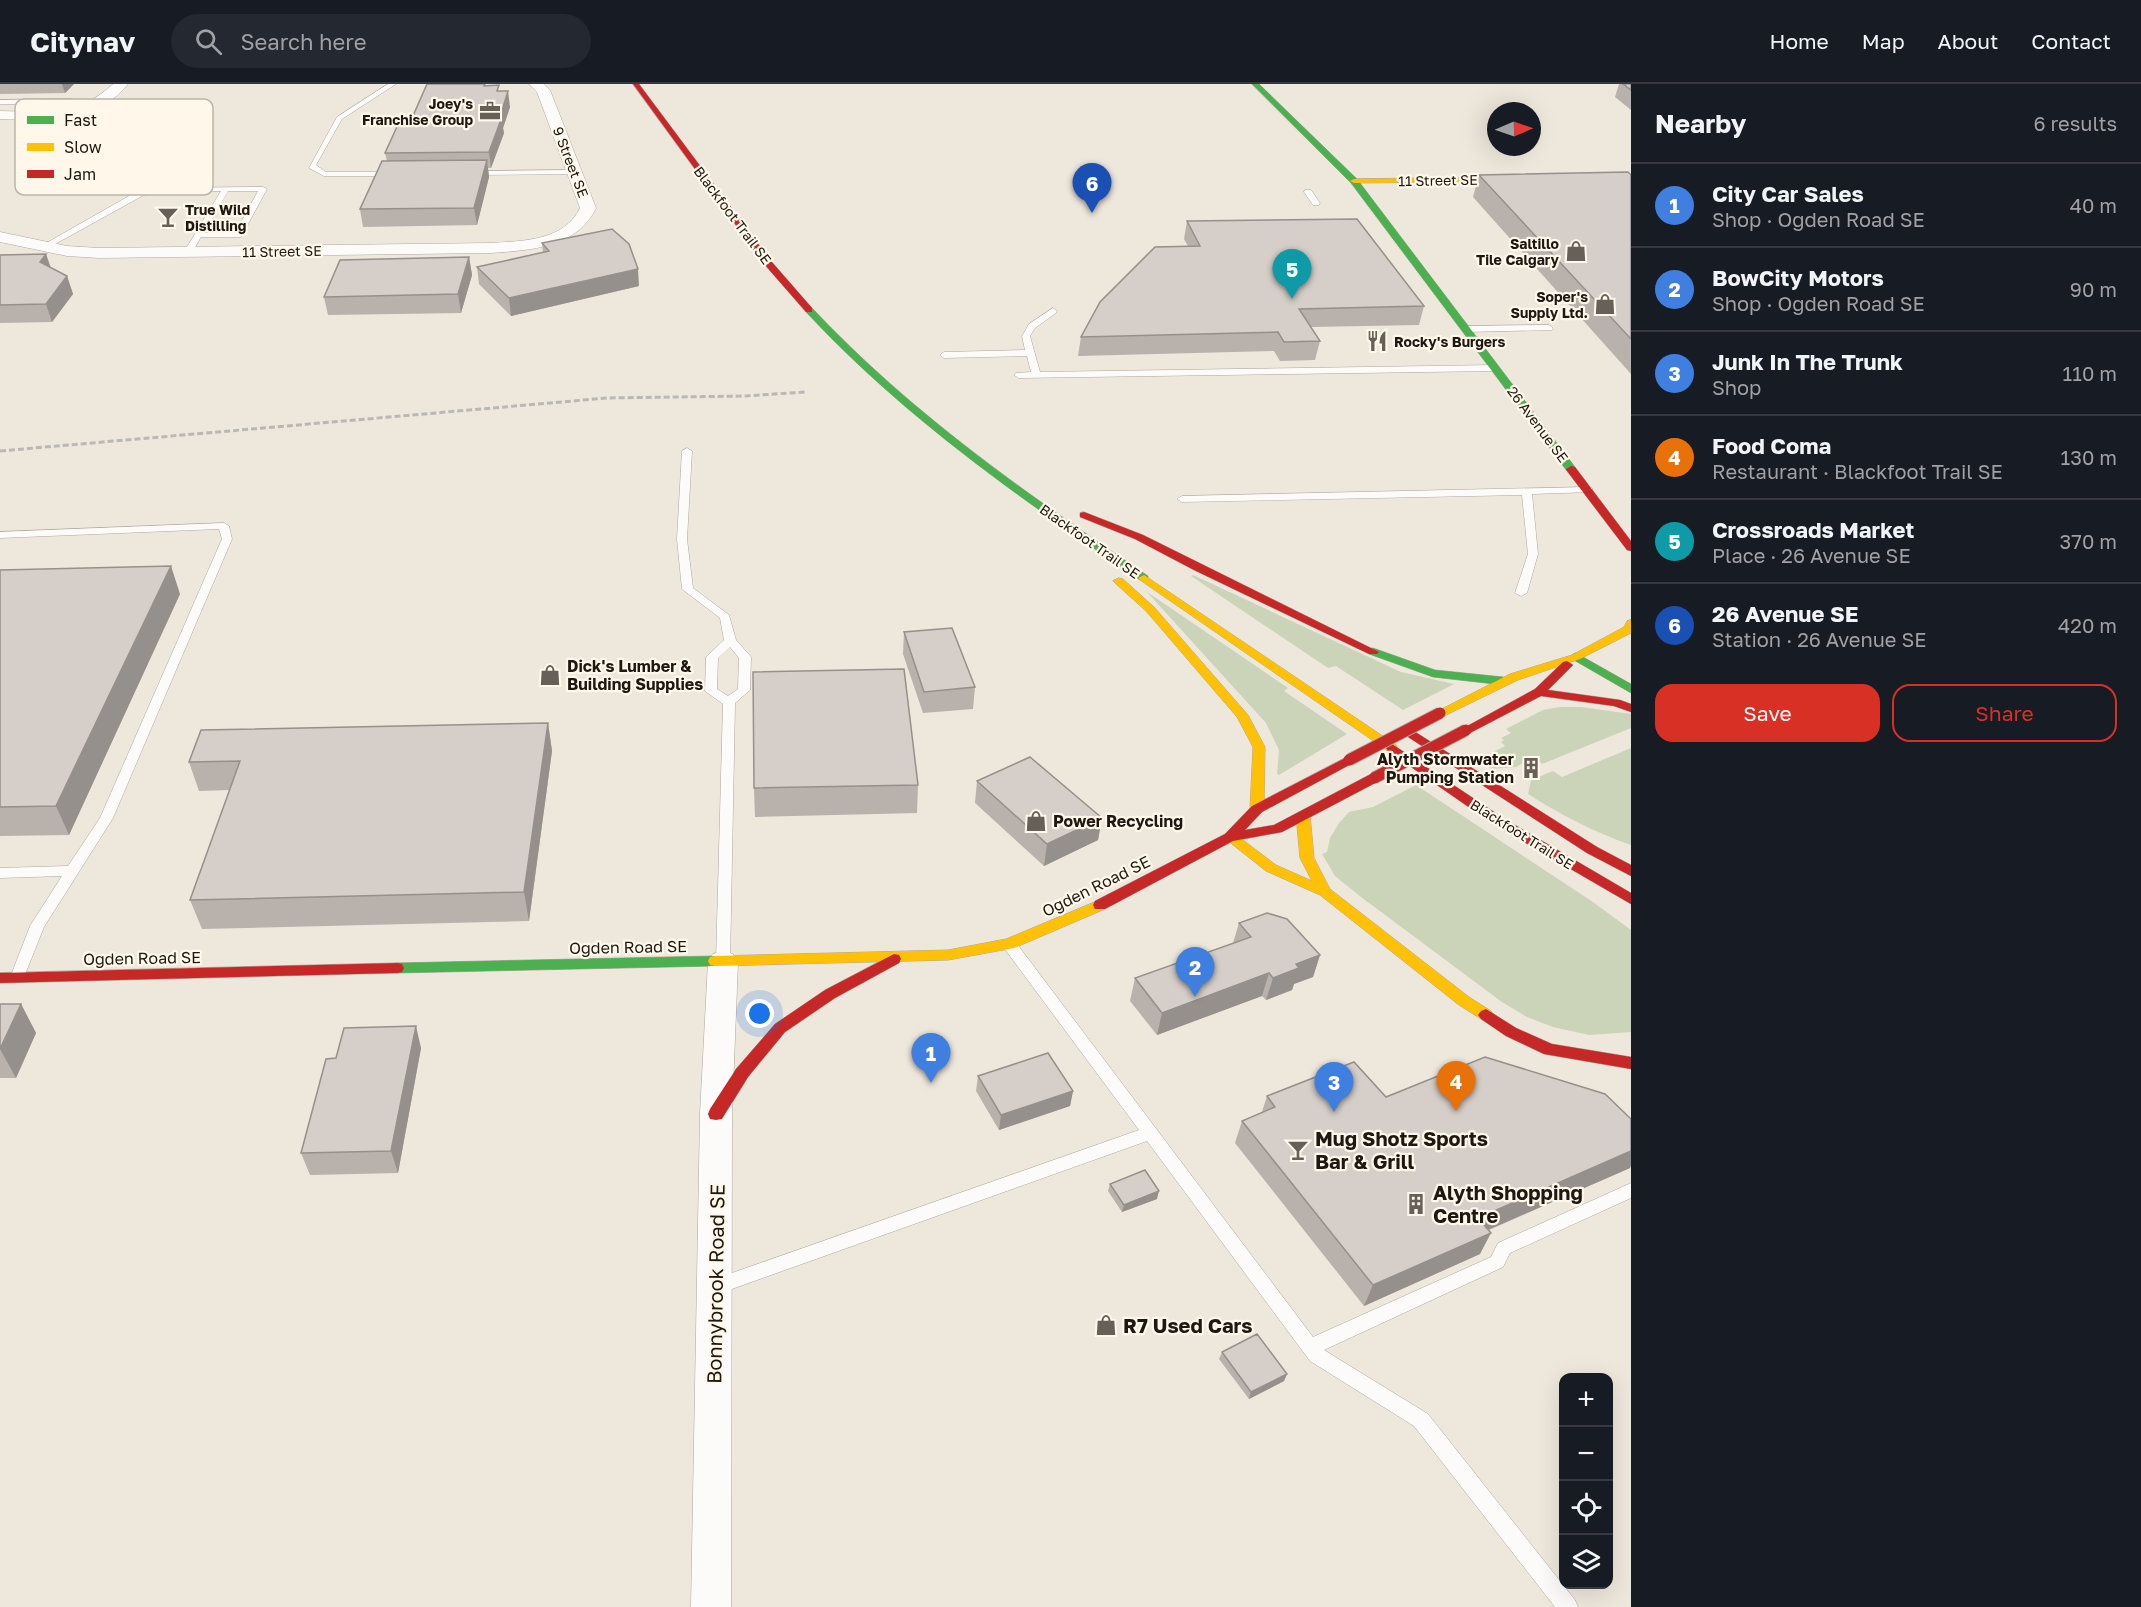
<!DOCTYPE html>
<html lang="en">
<head>
<meta charset="utf-8">
<style>
	body { margin:0; font-family:"Golos Text",sans-serif; background:#242831; color:#f1f3f6 }
	.controls { position:absolute; right:18px; bottom:18px; display:grid; overflow:hidden; border-radius:12px; box-shadow:0 6px 24px #0002 }
	.controls button { width:54px; height:54px; display:grid; place-items:center; padding:0; border:0; border-bottom:2px solid #363941; background:#171b24; color:#f1f3f6; font:30px sans-serif }
	.compass { position:absolute; left:1487px; top:18px; width:54px; height:54px; border-radius:50%; background:#171b24; box-shadow:0 6px 24px #0002; rotate:88deg }
	.you { position:absolute; left:760px; top:930px; width:21px; height:21px; margin:-15px; border:4px solid #fff; border-radius:50%; background:#1a73e8; box-shadow:0 0 0 9px #1a73e833 }
	.badge { display:grid; place-items:center; width:39px; height:39px; border-radius:50%; background:#d93025; color:#fff; font-size:20px; font-weight:700 }
	.pin { position:absolute; translate:-50% -50px; filter:drop-shadow(0 2px 3px #0008) }
	.pin::after { content:''; position:absolute; top:32px; width:21px; height:18px; background:inherit; clip-path:polygon(0 0,100% 0,50% 100%) }
	.list { margin:0; padding:0; list-style:none }
	h2 { display:flex; justify-content:space-between; align-items:center; height:78px; margin:0; padding:0 24px; font-size:26px }
	h2 small { font-size:20px; font-weight:400; color:#9ea1a6 }
	.list li { display:grid; grid-template-columns:39px 1fr auto; gap:18px; align-items:center; box-sizing:border-box; height:84px; padding:0 24px; border-top:2px solid #363941 }
	.list b { display:block; font-size:22px; white-space:nowrap }
	.list p { margin:0; font-size:20px; white-space:nowrap; color:#9ea1a6 }
	.list em { font-size:20px; font-style:normal; color:#9ea1a6 }
	.actions { display:flex; gap:12px; padding:18px 24px }
	.actions a { flex:1; padding:14px 0; border:2px solid #d93025; border-radius:18px; text-align:center; font-size:21px; color:#d93025 }
	.actions .main { background:#d93025; color:#fff }
	.icon { flex:none; width:33px; height:33px; fill:none; stroke:currentColor; stroke-width:2; stroke-linecap:round; stroke-linejoin:round }
	.map { position:relative; flex:none; width:1631px; height:1523px; overflow:hidden }
	header { display:flex; align-items:center; gap:36px; box-sizing:border-box; height:84px; padding:0 30px; background:#171b24; border-bottom:2px solid #363941 }
	header strong { font-size:28px }
	nav { display:flex; gap:33px; margin-inline-start:auto; font-size:21px }
	.search { width:420px; height:54px; background:#242831; display:flex; align-items:center; gap:15px; box-sizing:border-box; padding:0 21px; border-radius:33px; color:#9ea1a6; font-size:22px }
	main { display:flex }
	aside { flex:1; background:#171b24 }
	.map>svg:first-child { display:block }
	.green { fill:#cbd4b9 }
	.lines { fill:none; stroke-linecap:round; stroke-linejoin:round }
	.lane-casing { stroke:#ada89f; stroke-width:1 }
	.street-casing { stroke:#ada89f; stroke-width:1 }
	.fast-casing { stroke:#ada89f; stroke-width:1 }
	.slow-casing { stroke:#ada89f; stroke-width:1 }
	.jam-casing { stroke:#ada89f; stroke-width:1 }
	.lane { fill:#fcfbfa; fill-rule:evenodd }
	.street { fill:#fcfbfa; fill-rule:evenodd }
	.fast { fill:#4caf50; fill-rule:evenodd }
	.slow { fill:#ffc107; fill-rule:evenodd }
	.jam { fill:#c62828; fill-rule:evenodd }
	.rail { stroke:#bab8b5; stroke-width:3; stroke-dasharray:6 3; stroke-linecap:butt }
	.jam-bridge-casing { stroke:#ada89f; stroke-width:13; stroke-linecap:butt }
	.jam-bridge { stroke:#c62828; stroke-width:11 }
	.wall { fill:#b8b1ac }
	.shaded-wall { fill:#96908c }
	.building { fill:#d6cec8; stroke:#96908c; stroke-width:1.5 }
	.labels { text-anchor:middle; dominant-baseline:central; stroke-width:4.5; stroke-linejoin:round; paint-order:stroke }
	.far-poi-label { font-size:14px; font-weight:bold; fill:#1d1811; stroke:#fff7ea; text-anchor:end }
	.far-street-label { font-size:14px; fill:#1d1811; stroke:#fff7ea }
	.poi-label { font-size:16px; font-weight:bold; fill:#1d1811; stroke:#fff7ea; text-anchor:start }
	.street-label { font-size:16px; fill:#1d1811; stroke:#fff7ea }
	.near-poi-label { font-size:20px; font-weight:bold; fill:#1d1811; stroke:#fff7ea; text-anchor:start }
	.near-street-label { font-size:20px; fill:#1d1811; stroke:#fff7ea }
	.key { fill:#fff7ea; stroke:#bbb4a9; stroke-width:1.5 }
	.key-label { font-size:16px; fill:#1d1811 }
</style>
</head>
<body>
<header>
<strong>Citynav</strong>
<div class="search"><svg class="icon" aria-label="search" viewBox="0 0 24 24"><circle cx="10" cy="10" r="6"/><path d="M15 15l6 6"/></svg>Search here</div>
<nav><a>Home</a><a>Map</a><a>About</a><a>Contact</a></nav>
</header>
<main>
<div class="map">
<svg width="1631" height="1523" viewBox="0 0 1631 1523">
	<rect width="100%" height="100%" fill="#eee7dc"/>
	<path class="green" d="M1193,491L1401,588L1454,600L1403,626L1336,582L1328,584L1191,492Z
		M1147,508L1288,604L1284,607L1347,650L1279,691L1277,690L1279,666L1266,639Z
		M1560,623H1581L1631,630V644L1542,680L1534,673L1516,683L1491,685L1478,676L1505,662L1501,658L1504,656L1501,654L1511,649L1506,645L1543,626Z
		M1631,664V761C1594,748 1561,731 1528,710L1531,696L1553,687L1562,693Z
		M1416,701L1593,818L1631,846V948L1589,951L1553,943L1527,933L1502,918L1361,813L1335,792L1322,770L1327,768L1330,754L1339,739L1349,728L1373,723Z"/>
	<g class="lines">
		<defs>
			<path id="lane" d="M388,0H396L342,35L316,81L326,88H392L396,90L395,92H324L309,84L337,33Z
				M72,15L74,18L44,20L29,33L26,31L36,20H0V16Z
				M578,86V90H575L472,91L468,89L472,87Z
				M263,103L267,105L241,153H201L191,170L184,168L221,107L156,108L142,112L48,164L41,162L136,108L156,104ZM228,107H258L235,149H204Z
				M1305,106H1311L1320,119L1319,121H1313L1304,108Z
				M1053,224L1057,227L1056,229L1035,244L1030,252L1040,288L1494,281L1499,284L1494,287L1019,294L1014,291L1016,289L1031,288L1027,272L944,274L940,271L944,268L1025,266L1022,252L1029,240Z
				M1549,241L1553,244L1552,246L1466,248L1462,245L1466,242Z
				M687,364L692,367L687,455L693,504L729,531L736,556L751,573L750,606L735,619L730,878L728,882H718L716,878L723,620L705,607L706,573L724,556L720,534L682,505L677,455L682,367ZM730,563L739,574L738,605L728,612L717,605L718,574Z
				M1588,403L1592,404V408L1532,410L1538,470L1527,509L1521,512L1515,509L1528,470L1522,411L1182,418L1177,415L1182,412Z
				M224,439L229,442L232,455L113,734L44,843L22,898H12L10,894L30,842L62,792L0,794V784L68,782L100,734L222,455L219,445L0,454V448Z
				M1009,855L1014,856L1313,1253L1491,1173L1498,1159L1631,1099V1114L1510,1169L1503,1183L1324,1266L1428,1330L1575,1516L1578,1523H1555L1414,1342L1310,1277L1147,1057L715,1211L709,1209L706,1203L709,1197L1139,1046L1004,864L1002,860L1004,856Z"/>
			<path id="street" d="M113,0H128C96,40 46,36 0,35V27C45,28 78,33 113,0Z
				M529,0H544L550,6L596,124C577,164 531,166 491,169L99,174L67,172L0,158V148L67,162L99,164L491,159C523,157 564,157 580,124L537,8Z
				M723,867L733,870L738,878L732,1030L731,1523H691L700,1030L708,878L713,870Z"/>
			<path id="fast" d="M1252,0H1259L1357,95L1575,383V387H1567L1351,99Z
				M806,224H812C914,332 1026,409 1148,492V496H1140C1019,413 907,336 806,228Z
				M1373,564L1435,586L1503,593L1509,597L1503,601L1433,593L1369,570L1367,568L1369,566Z
				M1576,569L1631,600V609L1572,575L1570,573L1572,571Z
				M715,872L720,873L722,877L720,881L715,882L397,889L392,888L390,884L392,880L397,879Z"/>
			<path id="slow" d="M1521,93H1524V97L1354,99L1350,97L1354,95Z
				M1144,491L1396,661L1398,664L1396,667H1388L1140,496L1138,494Z
				M1119,494L1123,495L1154,523L1248,631L1265,663L1264,725L1262,728H1252L1250,725L1253,663L1237,633L1146,527L1115,499L1113,497Z
				M1631,536V549L1580,575L1518,596L1444,632H1436L1434,629L1510,590L1572,571L1624,543L1627,537Z
				M1303,727L1310,731L1314,774L1330,805L1469,913L1491,927L1494,931L1491,935H1481L1459,921L1320,811L1266,787L1223,753L1225,750H1235L1276,781L1312,797L1300,774L1296,731Z
				M1100,816L1107,821L1105,825L1014,864L948,876L715,882L710,881L708,877L710,873L715,872L948,866L1006,855Z"/>
			<path id="jam" d="M633,0H639L771,177L812,224V228H806L765,181Z
				M1571,382L1575,383L1631,457V467L1627,466L1567,387L1566,385Z
				M1084,428L1143,451L1379,568L1377,570H1369L1194,486L1135,455L1080,433V429Z
				M1567,577L1573,581L1548,606L1620,616L1631,620V628L1614,622L1541,612L1470,649L1466,650L1460,646L1535,605L1563,578Z
				M1409,644L1597,763L1631,781V792L1587,769L1405,651L1403,648Z
				M1392,660L1503,734L1631,809V820L1493,740L1388,667L1386,664L1388,661Z
				M1349,672L1355,676L1353,679L1262,728L1245,746L1274,741L1369,691H1379L1380,694L1379,697L1282,748L1233,757L1105,825H1095L1093,821L1095,817L1225,750L1252,722Z
				M894,870L899,871L901,875L899,879L835,914L785,948L748,993L722,1035L716,1036L710,1035L708,1030L710,1025L736,985L775,940L825,906Z
				M397,879L402,880L404,884L402,888L397,889L0,899V889Z
				M1486,925L1516,944L1552,960L1631,973V985L1544,970L1506,952L1481,935L1478,931L1481,927Z"/>
		</defs>
		<use href="#lane" class="lane-casing"/>
		<use href="#street" class="street-casing"/>
		<use href="#fast" class="fast-casing"/>
		<use href="#slow" class="slow-casing"/>
		<use href="#jam" class="jam-casing"/>
		<use href="#lane" class="lane"/>
		<use href="#street" class="street"/>
		<use href="#fast" class="fast"/>
		<use href="#slow" class="slow"/>
		<use href="#jam" class="jam"/>
		<path class="rail" d="M0,367L607,314L745,312L805,308"/>
		<defs>
			<path id="jam-bridge" d="M1349,676L1440,629
				M1374,694L1466,646"/>
		</defs>
		<use href="#jam-bridge" class="jam-bridge-casing"/>
		<use href="#jam-bridge" class="jam-bridge"/>
	</g>
	<path class="wall" d="M0,0H74L65,9L0,10Z
		M1619,0H1631V26L1615,13Z
		M487,2L499,7L510,23L503,44L504,49L491,84H488L489,93L477,141L363,143L360,125L387,77L385,69L412,34Z
		M1479,91H1631V290L1473,113Z
		M1187,137L1424,222L1419,241L1311,243L1320,257L1315,276L1280,277L1274,267L1078,272L1081,253L1188,162L1184,155Z
		M542,159L639,202L511,232L479,200L477,183L543,168Z
		M46,170L51,184L67,192L73,210L52,238L0,239V171Z
		M469,173L472,191L461,229L328,231L324,213Z
		M0,486L180,510L69,751L0,752Z
		M904,548L975,603L973,625L923,629L903,570Z
		M548,639L552,667L529,837L202,845L190,816L230,706L199,707L189,678Z
		M977,697L1102,734L1098,756L1044,782L975,719Z
		M918,701L917,729L755,733L754,704Z
		M1239,839L1320,871L1313,893L1294,900L1292,906L1266,916L1262,912L1157,951L1130,917L1135,894L1233,859Z
		M0,920H21L36,949L16,994H0Z
		M421,964L398,1089L310,1091L301,1069Z
		M978,992L1073,1007L1070,1022L999,1046L976,1007Z
		M1267,1012L1386,1013L1630,1084L1489,1146L1480,1170L1364,1222L1235,1059L1242,1037L1262,1028Z
		M1110,1100L1157,1115L1122,1128L1108,1107Z
		M1222,1268L1287,1290L1284,1297L1249,1315L1219,1275Z"/>
	<path class="shaded-wall" d="M62,0H74L65,9Z
		M508,7L510,23L503,44L504,49L491,84L489,68Z
		M487,76L489,93L477,141L474,124Z
		M46,170L52,188L40,178Z
		M469,173L472,191L461,229L458,210Z
		M638,185L639,202L511,232L509,214Z
		M67,192L73,210L52,238L46,220Z
		M171,482L180,510L69,751L56,722Z
		M548,639L552,667L529,837L524,808Z
		M1102,734L1098,756L1044,782L1047,760Z
		M1320,871L1313,893L1294,900L1292,906L1266,916L1273,894L1296,880Z
		M1269,889L1262,912L1157,951L1162,929Z
		M21,920L36,949L16,994L0,965Z
		M416,942L421,964L398,1089L391,1067Z
		M1073,1007L1070,1022L999,1046L1001,1031Z
		M1631,1065V1082L1630,1084L1467,1155L1478,1134Z
		M1159,1107L1157,1115L1122,1128L1124,1121Z
		M1491,1149L1480,1170L1364,1222L1373,1201Z
		M1287,1290L1284,1297L1249,1315L1251,1308Z"/>
	<path class="building" d="M427,0H485L484,2L499,1L497,7H508L500,33H502L489,68L385,69L401,34H412Z
		M1623,0H1631V6Z
		M487,76L474,124L360,125L382,77Z
		M1628,88L1631,91V255L1479,91Z
		M1357,135L1424,222L1299,225L1320,257L1284,258L1278,248L1081,253L1100,218L1155,163L1200,162L1187,137Z
		M612,145L629,160L638,185L509,214L477,183L549,167L542,159Z
		M46,170L40,178L67,192L46,220L0,221V171Z
		M469,173L458,210L324,213L340,176Z
		M171,482L56,722L0,723V486Z
		M952,544L975,603L924,608L904,548Z
		M904,585L918,701L754,704L753,588Z
		M548,639L524,808L190,816L240,677L189,678L201,646Z
		M1030,673L1102,734L1047,760L977,697Z
		M1267,829L1287,835L1320,871L1296,880L1299,884L1273,894L1269,889L1162,929L1135,894L1251,853L1239,839Z
		M0,920H21L0,965Z
		M416,942L391,1067L301,1069L326,975L336,974L344,944Z
		M1048,969L1073,1007L1001,1031L978,992Z
		M1485,973L1605,1010L1631,1035V1067L1478,1134L1491,1149L1373,1201L1242,1037L1275,1023L1267,1012L1354,978L1386,1013Z
		M1145,1086L1159,1107L1124,1121L1110,1100Z
		M1257,1250L1287,1290L1251,1308L1222,1268Z"/>
	<defs>
		<symbol id="office-bare" viewBox="-9 -9 18 18"><path d="M-6-3h4V-5.5h4V-3h4V5H-6ZM-1-4.5V-3h2v-1.5ZM-6 0V1H6V0Z" fill="#666058" stroke="#fff7ea" stroke-width="2.5" paint-order="stroke"/></symbol>
		<symbol id="bar-bare" viewBox="-9 -9 18 18"><path d="M-6-5H6L.8 .8V4.5H3.5V6h-7V4.5H-.8V.8Z" fill="#666058" stroke="#fff7ea" stroke-width="2.5" paint-order="stroke"/></symbol>
		<symbol id="shop-bare" viewBox="-9 -9 18 18"><path d="M-5-2.5h2.3a2.7 3.5 0 0 1 5.4 0H5L5.5 6h-11ZM-1.5-2.5h3a1.5 2.3 0 0 0-3 0Z" fill="#666058" stroke="#fff7ea" stroke-width="2.5" paint-order="stroke"/></symbol>
		<symbol id="restaurant-bare" viewBox="-9 -9 18 18"><path d="M-5-6h1v4h1v-4h1v4h1v-4h1v5L-1.5 .5V6h-2V.5L-5-1ZM5-6V6H3V1.5H1.5Q1.5-4 5-6Z" fill="#666058" stroke="#fff7ea" stroke-width="2.5" paint-order="stroke"/></symbol>
		<symbol id="building-bare" viewBox="-9 -9 18 18"><path d="M-4-6H4V6H1V3H-1V6H-4ZM-2.5-4.3h1.7v1.8h-1.7ZM.8-4.3h1.7v1.8H.8ZM-2.5-1h1.7V.8h-1.7ZM.8-1h1.7V.8H.8Z" fill="#666058" stroke="#fff7ea" stroke-width="2.5" paint-order="stroke"/></symbol>
	</defs>
	<g fill-rule="evenodd">
		<use href="#office-bare" x="475" y="12" width="30" height="30"/>
		<use href="#bar-bare" x="153" y="118" width="30" height="30"/>
		<use href="#shop-bare" x="1561" y="152" width="30" height="30"/>
		<use href="#shop-bare" x="1590" y="205" width="30" height="30"/>
		<use href="#restaurant-bare" x="1362" y="242" width="30" height="30"/>
		<use href="#shop-bare" x="535" y="576" width="30" height="30"/>
		<use href="#building-bare" x="1516" y="669" width="30" height="30"/>
		<use href="#shop-bare" x="1021" y="722" width="30" height="30"/>
		<use href="#bar-bare" x="1283" y="1051" width="30" height="30"/>
		<use href="#building-bare" x="1401" y="1105" width="30" height="30"/>
		<use href="#shop-bare" x="1091" y="1226" width="30" height="30"/>
	</g>
	<g class="labels">
		<g class="far-poi-label">
			<text x="473" y="19">Joey's<tspan x="473" dy="16">Franchise Group</tspan></text>
			<text x="185" y="125" text-anchor="start">True Wild<tspan x="185" dy="16">Distilling</tspan></text>
			<text x="1559" y="159">Saltillo<tspan x="1559" dy="16">Tile Calgary</tspan></text>
			<text x="1588" y="212">Soper's<tspan x="1588" dy="16">Supply Ltd.</tspan></text>
			<text x="1394" y="257" text-anchor="start">Rocky's Burgers</text>
		</g>
		<g class="far-street-label">
			<text transform="translate(571 78) rotate(69)">9 Street SE</text>
			<text transform="translate(1438 96) rotate(-1)">11 Street SE</text>
			<text transform="translate(733 131) rotate(53)">Blackfoot Trail SE</text>
			<text transform="translate(282 167) rotate(-1)">11 Street SE</text>
			<text transform="translate(1538 340) rotate(53)">26 Avenue SE</text>
			<text transform="translate(1090 457) rotate(35)">Blackfoot Trail SE</text>
			<text transform="translate(1522 750) rotate(32)">Blackfoot Trail SE</text>
		</g>
		<g class="poi-label">
			<text x="567" y="582">Dick's Lumber &amp;<tspan x="567" dy="18">Building Supplies</tspan></text>
			<text x="1514" y="675" text-anchor="end">Alyth Stormwater<tspan x="1514" dy="18">Pumping Station</tspan></text>
			<text x="1053" y="737">Power Recycling</text>
		</g>
		<g class="street-label">
			<text transform="translate(1096 802) rotate(-26)">Ogden Road SE</text>
			<text transform="translate(628 863) rotate(-1)">Ogden Road SE</text>
			<text transform="translate(142 874) rotate(-1)">Ogden Road SE</text>
		</g>
		<g class="near-poi-label">
			<text x="1315" y="1054">Mug Shotz Sports<tspan x="1315" dy="23">Bar &amp; Grill</tspan></text>
			<text x="1433" y="1108">Alyth Shopping<tspan x="1433" dy="23">Centre</tspan></text>
			<text x="1123" y="1241">R7 Used Cars</text>
		</g>
		<g class="near-street-label">
			<text transform="translate(715 1200) rotate(-89)">Bonnybrook Road SE</text>
		</g>
	</g>
	<rect x="15" y="15" width="198" height="96" rx="9" class="key"/>
	<rect x="27" y="32" width="27" height="8" fill="#4caf50"/>
	<rect x="27" y="59" width="27" height="8" fill="#ffc107"/>
	<rect x="27" y="86" width="27" height="8" fill="#c62828"/>
	<g class="key-label">
		<text x="64" y="42">Fast</text>
		<text x="64" y="69">Slow</text>
		<text x="64" y="96">Jam</text>
	</g>
</svg>
<div class="controls">
<button>+</button>
<button>−</button>
<button><svg class="icon" aria-label="locate" viewBox="0 0 24 24"><circle cx="12" cy="12" r="6"/><path d="M12 2v4M12 18v4M2 12h4M18 12h4"/></svg></button>
<button><svg class="icon" aria-label="layers" viewBox="0 0 24 24"><path d="M12 4l9 5-9 5-9-5zM3 14l9 5 9-5"/></svg></button>
</div>
<svg class="compass" viewBox="-18 -18 36 36"><path d="M0-13l5 13h-10z" fill="#e53935"/><path d="M0 13l5-13h-10z" fill="#9ea1a6"/></svg>
<div class="you"></div>
<div class="pin badge" style="left:931px;top:999px;background:#3f7fe0">1</div>
<div class="pin badge" style="left:1195px;top:913px;background:#3f7fe0">2</div>
<div class="pin badge" style="left:1334px;top:1028px;background:#3f7fe0">3</div>
<div class="pin badge" style="left:1456px;top:1027px;background:#e8710a">4</div>
<div class="pin badge" style="left:1292px;top:215px;background:#0f9aa8">5</div>
<div class="pin badge" style="left:1092px;top:129px;background:#1a4fb4">6</div>
</div>
<aside>
<h2>Nearby<small>6 results</small></h2>
<ul class="list">
<li><span class="badge" style="background:#3f7fe0">1</span><div><b>City Car Sales</b><p>Shop · Ogden Road SE</p></div><em>40 m</em></li>
<li><span class="badge" style="background:#3f7fe0">2</span><div><b>BowCity Motors</b><p>Shop · Ogden Road SE</p></div><em>90 m</em></li>
<li><span class="badge" style="background:#3f7fe0">3</span><div><b>Junk In The Trunk</b><p>Shop</p></div><em>110 m</em></li>
<li><span class="badge" style="background:#e8710a">4</span><div><b>Food Coma</b><p>Restaurant · Blackfoot Trail SE</p></div><em>130 m</em></li>
<li><span class="badge" style="background:#0f9aa8">5</span><div><b>Crossroads Market</b><p>Place · 26 Avenue SE</p></div><em>370 m</em></li>
<li><span class="badge" style="background:#1a4fb4">6</span><div><b>26 Avenue SE</b><p>Station · 26 Avenue SE</p></div><em>420 m</em></li>
</ul>
<div class="actions"><a class="main">Save</a><a>Share</a></div>
</aside>
</main>
</body>
</html>
